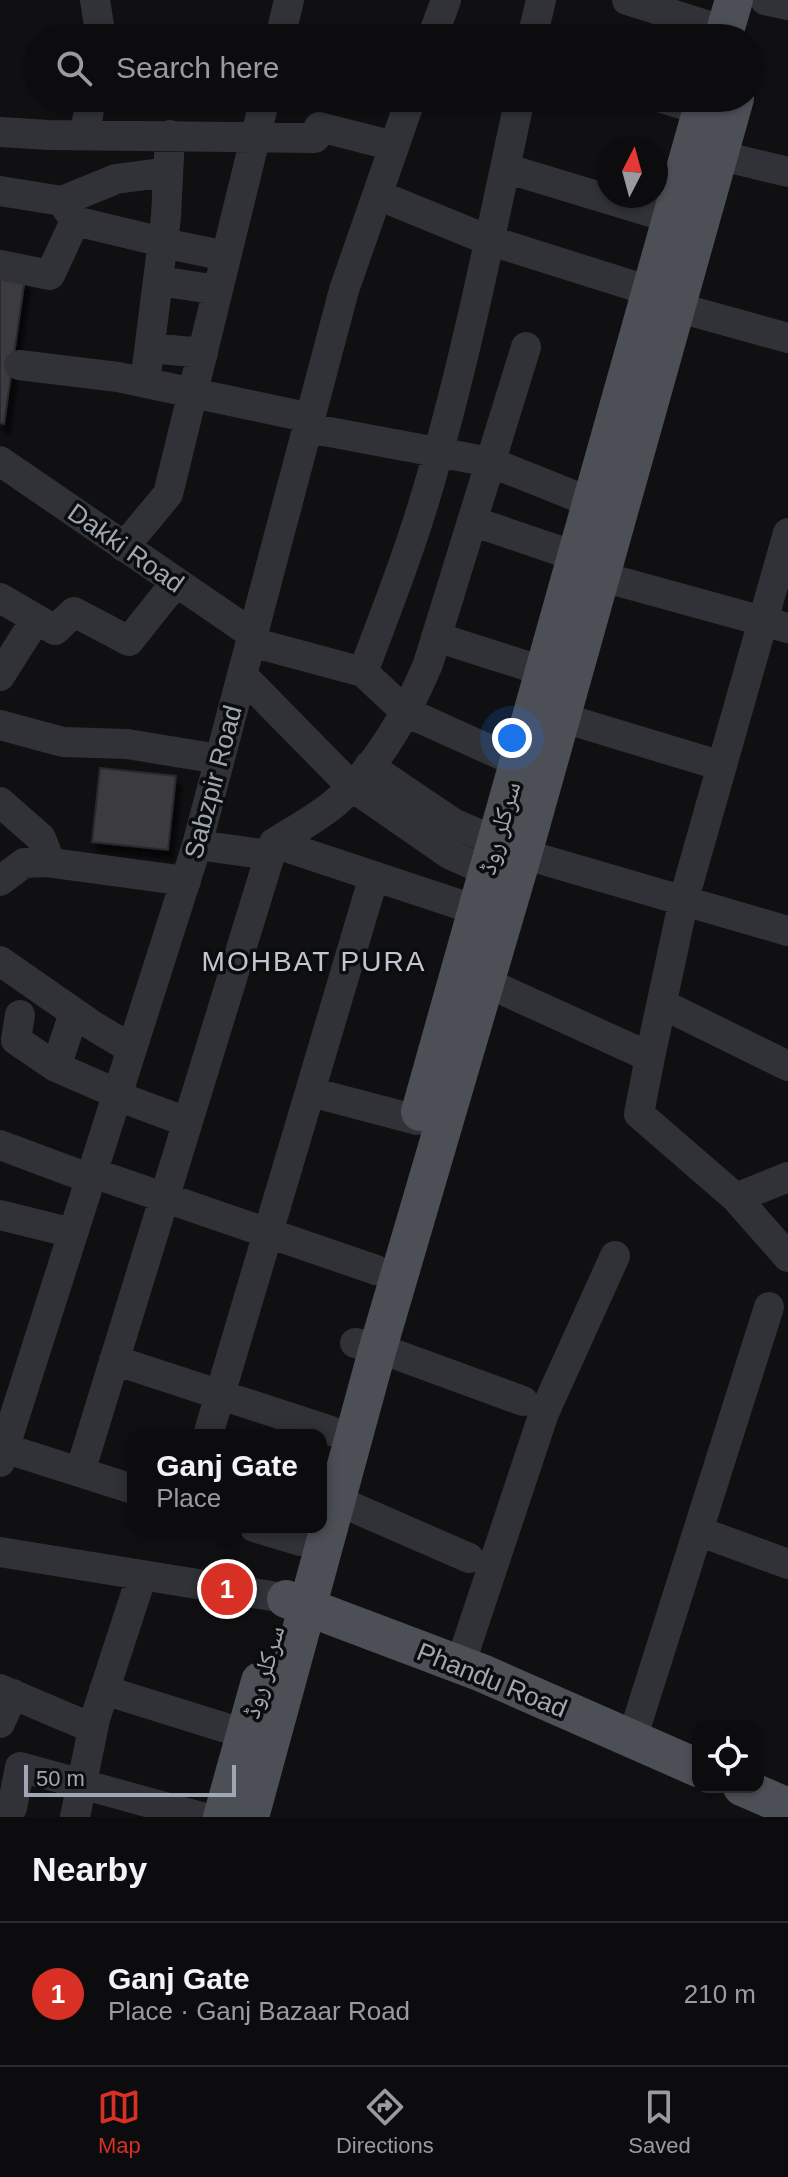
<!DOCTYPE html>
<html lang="en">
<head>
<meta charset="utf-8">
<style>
	body { margin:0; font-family:Arial,"Noto Naskh Arabic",sans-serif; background:#1a1a1c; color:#f1f3f6 }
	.controls { position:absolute; right:24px; bottom:24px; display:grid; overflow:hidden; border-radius:16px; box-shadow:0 2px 6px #0004 }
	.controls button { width:72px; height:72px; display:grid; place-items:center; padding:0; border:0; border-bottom:2px solid #2c2c2e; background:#0c0c0e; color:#f1f3f6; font:40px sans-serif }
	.compass { position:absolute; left:596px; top:136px; width:72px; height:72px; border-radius:50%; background:#0c0c0e; box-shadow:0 2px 6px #0004; rotate:6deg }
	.scale { position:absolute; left:24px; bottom:20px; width:212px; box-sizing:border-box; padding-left:8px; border:4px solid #a0a7b4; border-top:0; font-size:22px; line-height:28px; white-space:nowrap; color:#a0a7b4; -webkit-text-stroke:6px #0b0c0d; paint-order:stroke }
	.you { position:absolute; left:512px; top:738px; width:28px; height:28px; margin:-20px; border:6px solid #fff; border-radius:50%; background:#1a73e8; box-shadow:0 0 0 12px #1a73e833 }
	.badge { display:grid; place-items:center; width:52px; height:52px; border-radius:50%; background:#d93025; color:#fff; font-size:26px; font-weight:700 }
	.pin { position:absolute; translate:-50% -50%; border:4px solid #fff; box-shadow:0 2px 8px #0006 }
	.popup { position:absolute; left:127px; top:1429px; width:200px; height:104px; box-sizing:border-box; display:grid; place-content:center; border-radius:16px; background:#0c0c0e; filter:drop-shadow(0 2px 6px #0005); font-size:26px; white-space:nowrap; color:#9a9b9e }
	.popup b { font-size:30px; color:#f1f3f6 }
	.popup::after { content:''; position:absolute; left:50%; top:100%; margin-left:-16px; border:16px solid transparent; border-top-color:#0c0c0e }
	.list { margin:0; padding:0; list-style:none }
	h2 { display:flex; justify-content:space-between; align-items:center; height:104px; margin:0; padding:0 32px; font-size:34px }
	h2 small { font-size:26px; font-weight:400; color:#9a9b9e }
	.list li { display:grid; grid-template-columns:52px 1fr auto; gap:24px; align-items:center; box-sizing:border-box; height:144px; padding:0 32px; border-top:2px solid #2c2c2e }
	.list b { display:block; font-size:30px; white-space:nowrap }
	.list p { margin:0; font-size:26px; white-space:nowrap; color:#9a9b9e }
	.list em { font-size:26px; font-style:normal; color:#9a9b9e }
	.icon { flex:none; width:44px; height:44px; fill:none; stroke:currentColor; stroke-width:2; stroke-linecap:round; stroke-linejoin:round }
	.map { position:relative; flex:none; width:788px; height:1817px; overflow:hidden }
	.search { position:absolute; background:#0c0c0e; box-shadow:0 2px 6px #0004; left:24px; right:24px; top:24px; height:88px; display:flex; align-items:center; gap:20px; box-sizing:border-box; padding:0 28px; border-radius:44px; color:#9a9b9e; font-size:30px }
	.sheet { height:248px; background:#0c0c0e }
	nav { display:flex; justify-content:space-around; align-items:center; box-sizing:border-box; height:112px; border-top:2px solid #2c2c2e; background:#0c0c0e; font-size:22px; color:#9a9b9e }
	nav a { display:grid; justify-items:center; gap:4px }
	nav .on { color:#d93025 }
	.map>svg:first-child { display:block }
	.building { fill:#3a3b40; stroke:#2a2a2e; stroke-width:2; filter:url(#shadow) }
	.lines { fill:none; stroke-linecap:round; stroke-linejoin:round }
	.minor { stroke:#313237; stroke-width:30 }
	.major { stroke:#4d4f57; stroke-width:38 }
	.labels { text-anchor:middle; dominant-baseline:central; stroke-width:7; stroke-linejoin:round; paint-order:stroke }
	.street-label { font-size:26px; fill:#a0a7b4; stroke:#0b0c0d }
	.neighbourhood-label { font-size:28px; letter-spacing:2px; fill:#c2c6d0; stroke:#0b0c0d }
</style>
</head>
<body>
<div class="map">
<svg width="788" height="1817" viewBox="0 0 788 1817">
	<defs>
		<filter id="shadow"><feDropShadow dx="5" dy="9" stdDeviation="2" flood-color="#0009"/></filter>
	</defs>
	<rect width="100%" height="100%" fill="#101012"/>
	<path class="building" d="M0,275L25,278L4,424L0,423Z
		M100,768L176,776L168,850L92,842Z"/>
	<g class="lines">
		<path class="minor" d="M95,0L101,38
			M627,0L725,31
			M765,0L788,5
			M280,38L289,0
			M432,38L446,0
			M532,38L541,0
			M661,98L701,110
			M0,132L49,135L315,138L319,127L394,146
			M85,134L91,98
			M721,153L738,160L788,172
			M505,168L670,218
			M0,191L62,201L116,179L168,172
			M378,195L488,240L650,291
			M62,201L75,221L163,242
			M163,243L226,256
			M0,265L50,275L75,221
			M159,281L218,290
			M676,307L788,338
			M150,348L203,353
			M19,365L118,377L311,418
			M145,383L166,217L170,135
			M308,428L490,462L590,502
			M0,461L252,634
			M472,521L575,556
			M124,547L168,494L265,98
			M599,576L788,628
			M0,598L55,630L74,612L129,641L176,582
			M436,637L543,671
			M251,642L363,672L406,712L517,762
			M363,672C388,606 414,540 433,471C468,349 493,223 520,98
			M242,675L351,786L449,854L487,871
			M0,676L36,619
			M560,717L722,766
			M0,725L63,742L127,744L219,759
			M369,766L453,823L495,841
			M0,802L41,838L50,862
			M274,843C294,830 318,818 336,802C378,766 407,714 428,664L526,347
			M523,854L788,931
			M270,855L274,843L476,910
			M0,881L24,863L45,862L186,881
			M0,961L95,1027L132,1049
			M485,982L650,1057L639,1114L736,1198L788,1257
			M662,1004L788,1066
			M20,1015L16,1040L56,1067L118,1094
			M650,1057L684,899L788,533
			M56,1067L74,1013
			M311,1092L417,1120
			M117,1096L187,1122
			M0,1145L91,1179
			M93,1173L376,1270
			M736,1198L788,1177
			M0,1215L73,1233
			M355,1343L378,1348L523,1401
			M114,1360L331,1431
			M208,1435L374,876
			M4,1448L133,1489
			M0,1462L197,845L344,290L411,98
			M80,1472L270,855L197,845
			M336,1500L469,1558
			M254,1527L300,1541
			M698,1531L788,1564
			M0,1552L284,1598
			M460,1665L544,1413L615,1256
			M0,1689L92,1728
			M104,1690L245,1734
			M0,1723L13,1694
			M632,1739L769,1307
			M12,1808L20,1767L201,1817
			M75,1817L95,1719L142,1575"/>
		<path class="major" d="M723,38L734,0
			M420,1112L705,98
			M286,1599L482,1673L698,1768
			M742,1787L788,1807
			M222,1817L260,1681
			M250,1817L378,1348L523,854L735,98"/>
	</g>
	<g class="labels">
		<g class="street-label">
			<text transform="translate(126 548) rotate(35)">Dakki Road</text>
			<text transform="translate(213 782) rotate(-75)">Sabzpir Road</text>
			<text transform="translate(499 828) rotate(-74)">سرکلر روڈ</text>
			<text transform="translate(263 1672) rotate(-74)">سرکلر روڈ</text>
			<text transform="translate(492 1680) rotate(22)">Phandu Road</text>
		</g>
		<g class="neighbourhood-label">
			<text x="314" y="961">MOHBAT PURA</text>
		</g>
	</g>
</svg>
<div class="controls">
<button><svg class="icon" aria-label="locate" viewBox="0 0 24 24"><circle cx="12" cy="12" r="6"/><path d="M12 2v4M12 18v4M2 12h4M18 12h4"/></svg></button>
</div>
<svg class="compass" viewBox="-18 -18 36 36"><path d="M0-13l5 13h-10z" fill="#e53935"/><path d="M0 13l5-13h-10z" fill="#9a9b9e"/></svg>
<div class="scale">50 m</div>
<div class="you"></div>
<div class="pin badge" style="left:227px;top:1589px">1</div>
<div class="popup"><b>Ganj Gate</b>Place</div>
<div class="search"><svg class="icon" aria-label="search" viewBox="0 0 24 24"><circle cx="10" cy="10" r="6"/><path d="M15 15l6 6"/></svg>Search here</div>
</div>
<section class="sheet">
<h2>Nearby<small></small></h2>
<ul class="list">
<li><span class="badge">1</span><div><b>Ganj Gate</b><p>Place · Ganj Bazaar Road</p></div><em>210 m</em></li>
</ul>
</section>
<nav>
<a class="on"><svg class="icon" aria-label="map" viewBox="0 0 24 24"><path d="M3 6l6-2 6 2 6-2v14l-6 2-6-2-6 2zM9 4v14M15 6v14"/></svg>Map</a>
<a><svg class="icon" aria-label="directions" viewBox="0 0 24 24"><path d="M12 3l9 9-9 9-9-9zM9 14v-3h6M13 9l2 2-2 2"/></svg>Directions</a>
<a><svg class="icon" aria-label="saved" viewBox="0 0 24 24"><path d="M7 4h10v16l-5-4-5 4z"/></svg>Saved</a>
</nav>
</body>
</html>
